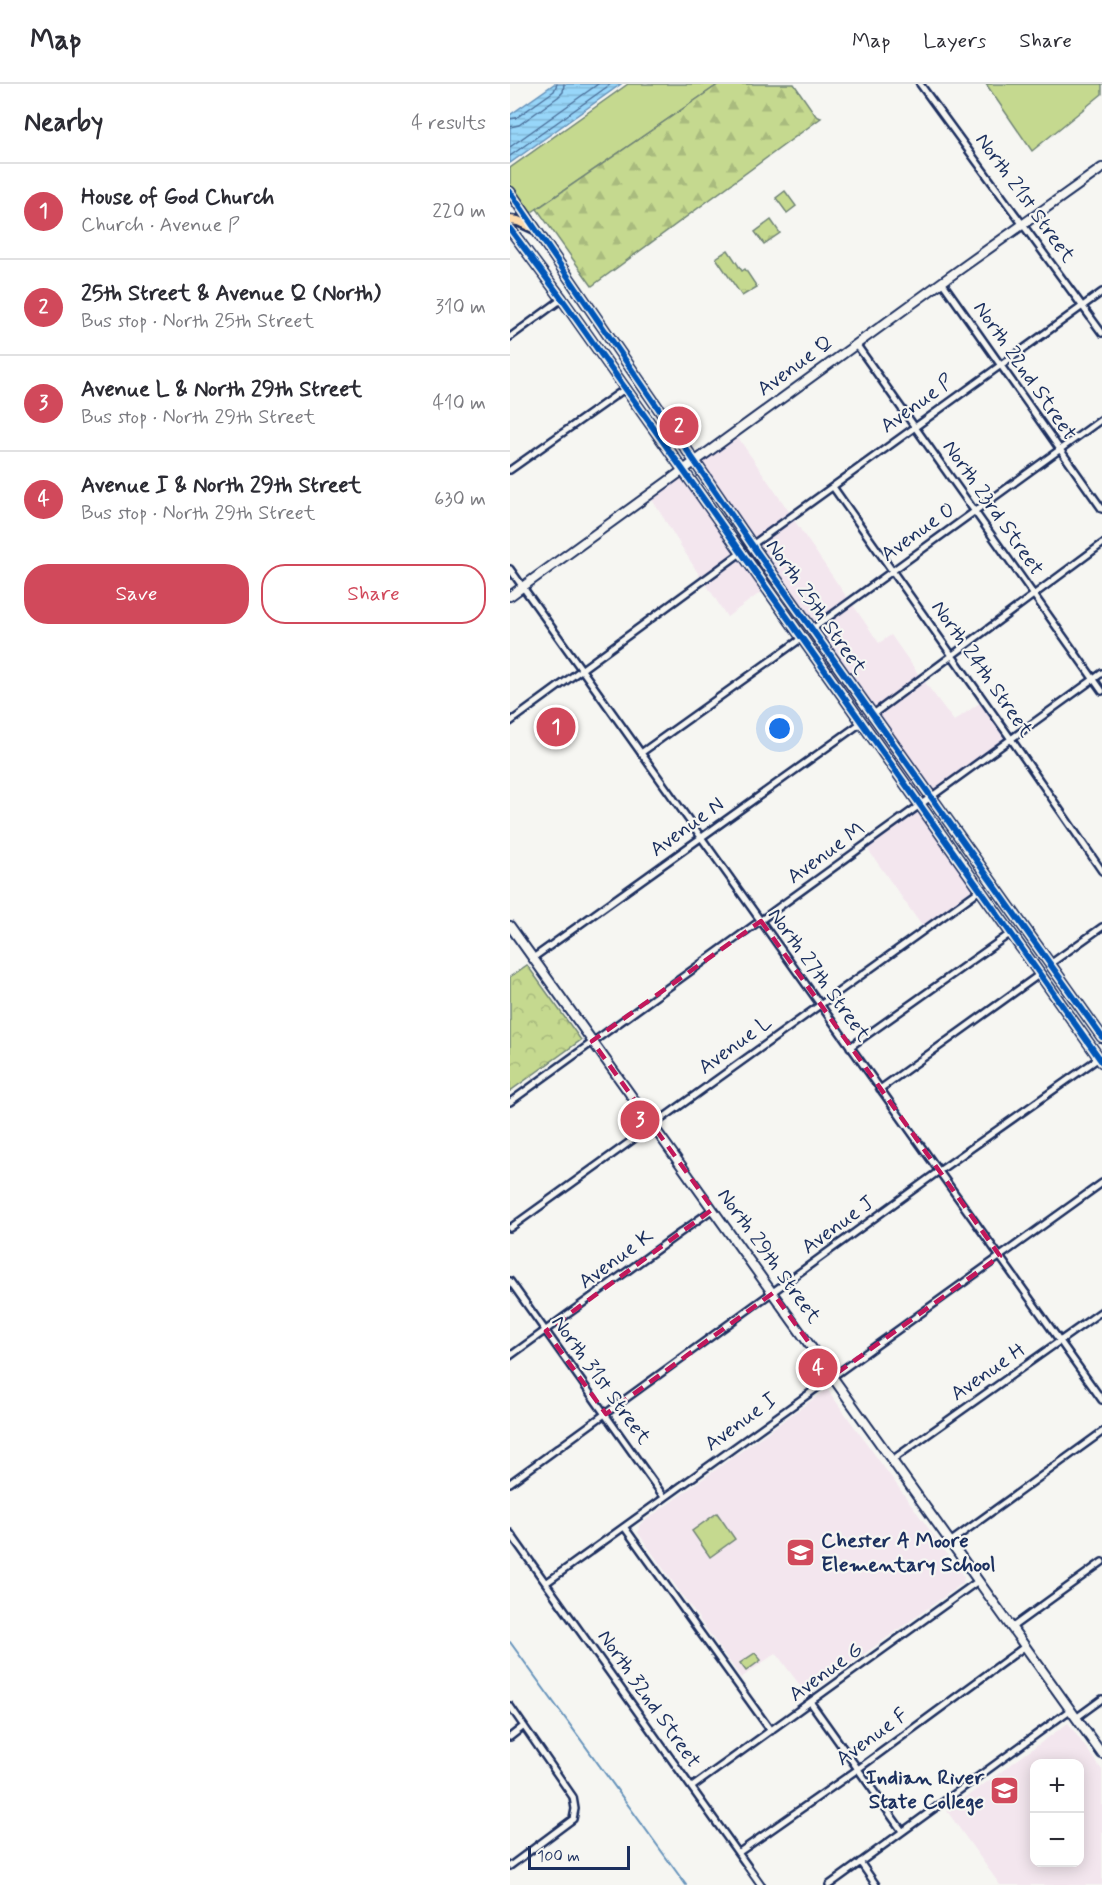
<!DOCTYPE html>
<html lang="en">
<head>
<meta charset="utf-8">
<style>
	body { margin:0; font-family:Mynerve,sans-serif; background:#f2f2f3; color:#2b2b33 }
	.controls { position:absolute; right:18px; bottom:18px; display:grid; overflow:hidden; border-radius:12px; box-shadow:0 3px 15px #0003 }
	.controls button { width:54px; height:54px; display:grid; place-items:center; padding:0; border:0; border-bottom:2px solid #e1e1e2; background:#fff; color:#2b2b33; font:30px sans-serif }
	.scale { position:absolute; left:18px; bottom:15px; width:102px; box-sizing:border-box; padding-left:6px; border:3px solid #1b2f5e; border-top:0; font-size:16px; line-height:21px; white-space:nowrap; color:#1b2f5e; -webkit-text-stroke:4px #f6f6f2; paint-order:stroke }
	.you { position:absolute; left:270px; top:645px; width:21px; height:21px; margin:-15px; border:4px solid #fff; border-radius:50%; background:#1a73e8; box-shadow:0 0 0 9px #1a73e833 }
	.badge { display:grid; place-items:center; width:39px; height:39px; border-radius:50%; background:#d1495b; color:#fff; font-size:20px; font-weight:700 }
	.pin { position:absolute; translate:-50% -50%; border:3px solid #fff; box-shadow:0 2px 6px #0006 }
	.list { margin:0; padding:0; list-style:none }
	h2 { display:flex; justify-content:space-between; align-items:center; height:78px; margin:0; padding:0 24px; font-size:26px }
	h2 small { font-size:20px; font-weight:400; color:#7c7c81 }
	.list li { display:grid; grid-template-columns:39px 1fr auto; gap:18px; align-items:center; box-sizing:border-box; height:96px; padding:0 24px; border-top:2px solid #e1e1e2 }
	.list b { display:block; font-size:22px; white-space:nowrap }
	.list p { margin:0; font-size:20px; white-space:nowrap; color:#7c7c81 }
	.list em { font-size:20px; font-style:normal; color:#7c7c81 }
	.actions { display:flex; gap:12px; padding:18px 24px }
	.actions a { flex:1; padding:14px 0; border:2px solid #d1495b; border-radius:24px; text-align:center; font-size:21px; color:#d1495b }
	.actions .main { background:#d1495b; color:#fff }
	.map { position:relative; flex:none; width:592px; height:1801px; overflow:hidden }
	header { display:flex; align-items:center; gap:36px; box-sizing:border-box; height:84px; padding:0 30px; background:#fff; border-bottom:2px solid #e1e1e2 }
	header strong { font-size:28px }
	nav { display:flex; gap:33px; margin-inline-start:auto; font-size:21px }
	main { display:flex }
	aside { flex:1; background:#fff }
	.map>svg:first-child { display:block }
	.built { fill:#f3e6ee; fill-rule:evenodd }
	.green { fill:#c5d98f; stroke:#708476; stroke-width:1.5 }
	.forest { fill:url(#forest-firs); stroke:#708476; stroke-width:1.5 }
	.park { fill:url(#park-crowns); stroke:#708476; stroke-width:1.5 }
	.water { fill:url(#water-rules); stroke:#6693bb; stroke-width:1.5 }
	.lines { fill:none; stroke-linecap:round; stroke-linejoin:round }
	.shore { stroke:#4d729c; stroke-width:1.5 }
	.stream { stroke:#6693bb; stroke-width:2 }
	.street-casing { stroke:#1b2f5e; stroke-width:10 }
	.secondary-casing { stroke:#1b2f5e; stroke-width:12 }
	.primary-casing { stroke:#1b2f5e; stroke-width:13 }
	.street { stroke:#f6f6f2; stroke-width:5 }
	.secondary { stroke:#f6f6f2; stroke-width:8 }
	.primary { stroke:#fedbac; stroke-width:8 }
	.cycleway-casing { stroke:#f6f6f2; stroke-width:10 }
	.cycleway { stroke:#0057b8; stroke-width:6 }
	.marked { fill:none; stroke:#c2185b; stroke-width:4.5; stroke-dasharray:12 8; stroke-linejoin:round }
	.labels { text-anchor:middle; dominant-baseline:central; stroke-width:4.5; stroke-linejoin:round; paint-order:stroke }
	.street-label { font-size:21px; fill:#1b2f5e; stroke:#f6f6f2 }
	.poi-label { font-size:21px; font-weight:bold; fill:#1b2f5e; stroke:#f6f6f2; text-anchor:start }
</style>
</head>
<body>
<header>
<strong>Map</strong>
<nav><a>Map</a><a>Layers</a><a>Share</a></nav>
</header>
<main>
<aside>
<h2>Nearby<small>4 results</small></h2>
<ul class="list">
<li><span class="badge">1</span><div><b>House of God Church</b><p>Church · Avenue P</p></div><em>220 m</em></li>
<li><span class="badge">2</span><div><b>25th Street &amp; Avenue Q (North)</b><p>Bus stop · North 25th Street</p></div><em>310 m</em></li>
<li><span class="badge">3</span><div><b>Avenue L &amp; North 29th Street</b><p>Bus stop · North 29th Street</p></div><em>410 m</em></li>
<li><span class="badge">4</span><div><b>Avenue I &amp; North 29th Street</b><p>Bus stop · North 29th Street</p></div><em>630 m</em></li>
</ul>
<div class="actions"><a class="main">Save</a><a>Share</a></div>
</aside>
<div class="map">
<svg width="592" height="1801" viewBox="0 0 592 1801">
	<defs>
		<pattern id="forest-firs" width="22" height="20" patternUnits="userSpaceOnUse" patternTransform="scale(1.5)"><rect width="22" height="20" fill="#c5d98f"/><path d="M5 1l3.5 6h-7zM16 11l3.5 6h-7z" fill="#a9bb7e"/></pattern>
		<pattern id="park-crowns" width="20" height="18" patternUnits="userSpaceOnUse" patternTransform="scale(1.5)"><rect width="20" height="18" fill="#c5d98f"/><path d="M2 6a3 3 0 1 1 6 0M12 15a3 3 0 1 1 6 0" fill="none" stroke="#a9bb7e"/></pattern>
		<pattern id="water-rules" width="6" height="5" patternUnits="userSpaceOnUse" patternTransform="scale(1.5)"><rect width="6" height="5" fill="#98d6f9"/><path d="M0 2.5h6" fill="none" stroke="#82b8d8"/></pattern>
	</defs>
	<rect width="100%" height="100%" fill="#f6f6f2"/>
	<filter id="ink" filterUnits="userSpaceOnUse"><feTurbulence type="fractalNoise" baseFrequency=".0167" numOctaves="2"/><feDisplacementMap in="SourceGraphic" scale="12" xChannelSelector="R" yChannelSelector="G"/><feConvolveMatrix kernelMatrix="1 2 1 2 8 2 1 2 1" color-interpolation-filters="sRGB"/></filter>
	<g filter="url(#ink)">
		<path class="built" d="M227,352L280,429L242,456L189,379Z
			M172,391L227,467L191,494L141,414Z
			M284,436L338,515L302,541L247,462Z
			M232,474L254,506L217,533L196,500Z
			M343,521L369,559L381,551L409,591L362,626L307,547Z
			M292,548L300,550L415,712L410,715Z
			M414,597L444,637L471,618L496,653L421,707L367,632Z
			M409,726L464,804L412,842L357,764Z
			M317,1305L454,1493L453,1499L297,1611L266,1569L231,1594L128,1449L129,1441Z
			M558,1639L592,1686V1801H490L437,1727ZM524,1680H570V1778H524Z"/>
		<path class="green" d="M118,0H209L19,130L0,102V84Z
			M476,0H592V10L522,67Z
			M275,107L286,122L277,129L266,114Z
			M207,1429L225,1455L200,1473L182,1447Z
			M245,1569L251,1576L236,1587L230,1579Z"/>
		<path class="forest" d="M209,0H284L306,32L311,34L82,202L27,125Z"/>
		<path class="park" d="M261,136L270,149L254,160L245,148Z
			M218,166L232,187L235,185L247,203L232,212L206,174Z
			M17,881L71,956L0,1007V893Z"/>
		<path class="water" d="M44,0H111L0,79V31Z"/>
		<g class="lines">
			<path class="shore" d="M0,35L6,34L44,7L47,0
				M0,43L9,41L48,13L53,8L54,0
				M0,63L88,0
				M0,72L101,0"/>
			<path class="stream" d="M0,1558L176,1801"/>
			<defs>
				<path id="street" d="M410,0L592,249
					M432,198L592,425
					M0,253L52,215
					M346,260L592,607
					M0,386L116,304
					M323,403L501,655L592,787
					M242,461L592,208
					M0,485L592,1316
					M301,546L592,335
					M362,631L592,460
					M0,638L232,468
					M131,669L292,554
					M23,874L351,639
					M540,880L592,843
					M340,963L501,849
					M370,1005L530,890
					M0,1018L592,589
					M0,1144L470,806
					M0,1197L154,1413
					M0,1272L203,1125
					M382,1376L592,1227
					M0,1399L429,1087L589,974
					M115,1444L261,1647
					M0,1449L251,1801
					M440,1458L592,1348
					M36,1499L592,1099
					M501,1544L592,1478
					M301,1619L392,1747
					M0,1622L63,1713L65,1725L63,1735L0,1782
					M566,1634L592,1615
					M0,1653L14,1642
					M182,1703L468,1497
					M228,1769L348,1685L514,1563
					M350,1778L366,1801
					M319,1801L560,1626"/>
				<path id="secondary" d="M0,512L432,198L592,84
					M0,842L592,1670"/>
				<path id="primary" d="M0,108L242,461L592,953
					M0,136L8,137L23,144
					M0,145L52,215L592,978"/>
			</defs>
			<use href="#street" class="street-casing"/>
			<use href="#secondary" class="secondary-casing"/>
			<use href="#primary" class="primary-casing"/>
			<use href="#street" class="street"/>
			<use href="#secondary" class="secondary"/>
			<use href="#primary" class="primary"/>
			<defs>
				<path id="cycleway" d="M0,108L242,461L592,953
					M0,145L52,215L592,978"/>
			</defs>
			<use href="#cycleway" class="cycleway-casing"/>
			<use href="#cycleway" class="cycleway"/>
		</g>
	</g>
	<path class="marked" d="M251,837L490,1172L323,1292L263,1209L96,1330L36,1247L203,1125L82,957Z"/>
	<defs>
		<symbol id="school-square" viewBox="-11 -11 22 22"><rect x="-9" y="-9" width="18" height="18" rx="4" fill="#d1495b" stroke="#f6f6f2"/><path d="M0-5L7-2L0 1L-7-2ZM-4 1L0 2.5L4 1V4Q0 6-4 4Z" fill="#fff"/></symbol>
		<symbol id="university-square" viewBox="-11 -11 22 22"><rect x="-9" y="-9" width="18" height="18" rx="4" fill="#d1495b" stroke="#f6f6f2"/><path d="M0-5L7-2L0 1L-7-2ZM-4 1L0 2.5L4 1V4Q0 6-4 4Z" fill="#fff"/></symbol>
	</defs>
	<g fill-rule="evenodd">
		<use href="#school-square" x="274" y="1452" width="33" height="33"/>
		<use href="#university-square" x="478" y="1690" width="33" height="33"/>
	</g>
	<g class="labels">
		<g class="street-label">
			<text transform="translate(515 114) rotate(54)">North 21st Street</text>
			<text transform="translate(285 282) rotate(-36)">Avenue Q</text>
			<text transform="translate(515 287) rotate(55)">North 22nd Street</text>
			<text transform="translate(407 320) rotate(-36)">Avenue P</text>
			<text transform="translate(483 424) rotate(55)">North 23rd Street</text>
			<text transform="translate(408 448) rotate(-36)">Avenue O</text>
			<text transform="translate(306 523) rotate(55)">North 25th Street</text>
			<text transform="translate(472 585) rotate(55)">North 24th Street</text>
			<text transform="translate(177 743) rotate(-36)">Avenue N</text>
			<text transform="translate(316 769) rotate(-36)">Avenue M</text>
			<text transform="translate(309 891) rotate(54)">North 27th Street</text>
			<text transform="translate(225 961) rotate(-36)">Avenue L</text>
			<text transform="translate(328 1141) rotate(-36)">Avenue J</text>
			<text transform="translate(259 1172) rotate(54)">North 29th Street</text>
			<text transform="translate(106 1175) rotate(-36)">Avenue K</text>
			<text transform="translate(478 1288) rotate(-35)">Avenue H</text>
			<text transform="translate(91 1296) rotate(54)">North 31st Street</text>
			<text transform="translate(231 1338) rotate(-36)">Avenue I</text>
			<text transform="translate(316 1588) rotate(-36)">Avenue G</text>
			<text transform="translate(139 1615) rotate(55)">North 32nd Street</text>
			<text transform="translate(362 1653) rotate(-36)">Avenue F</text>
		</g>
		<g class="poi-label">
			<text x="311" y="1457">Chester A Moore<tspan x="311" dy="24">Elementary School</tspan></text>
			<text x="474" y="1694" text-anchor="end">Indian River<tspan x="474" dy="24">State College</tspan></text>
		</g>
	</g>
</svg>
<div class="controls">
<button>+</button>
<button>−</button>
</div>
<div class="scale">100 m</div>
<div class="you"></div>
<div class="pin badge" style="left:46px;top:643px">1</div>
<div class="pin badge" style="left:169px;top:342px">2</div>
<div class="pin badge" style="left:130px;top:1036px">3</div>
<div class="pin badge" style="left:308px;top:1284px">4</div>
</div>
</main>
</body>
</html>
